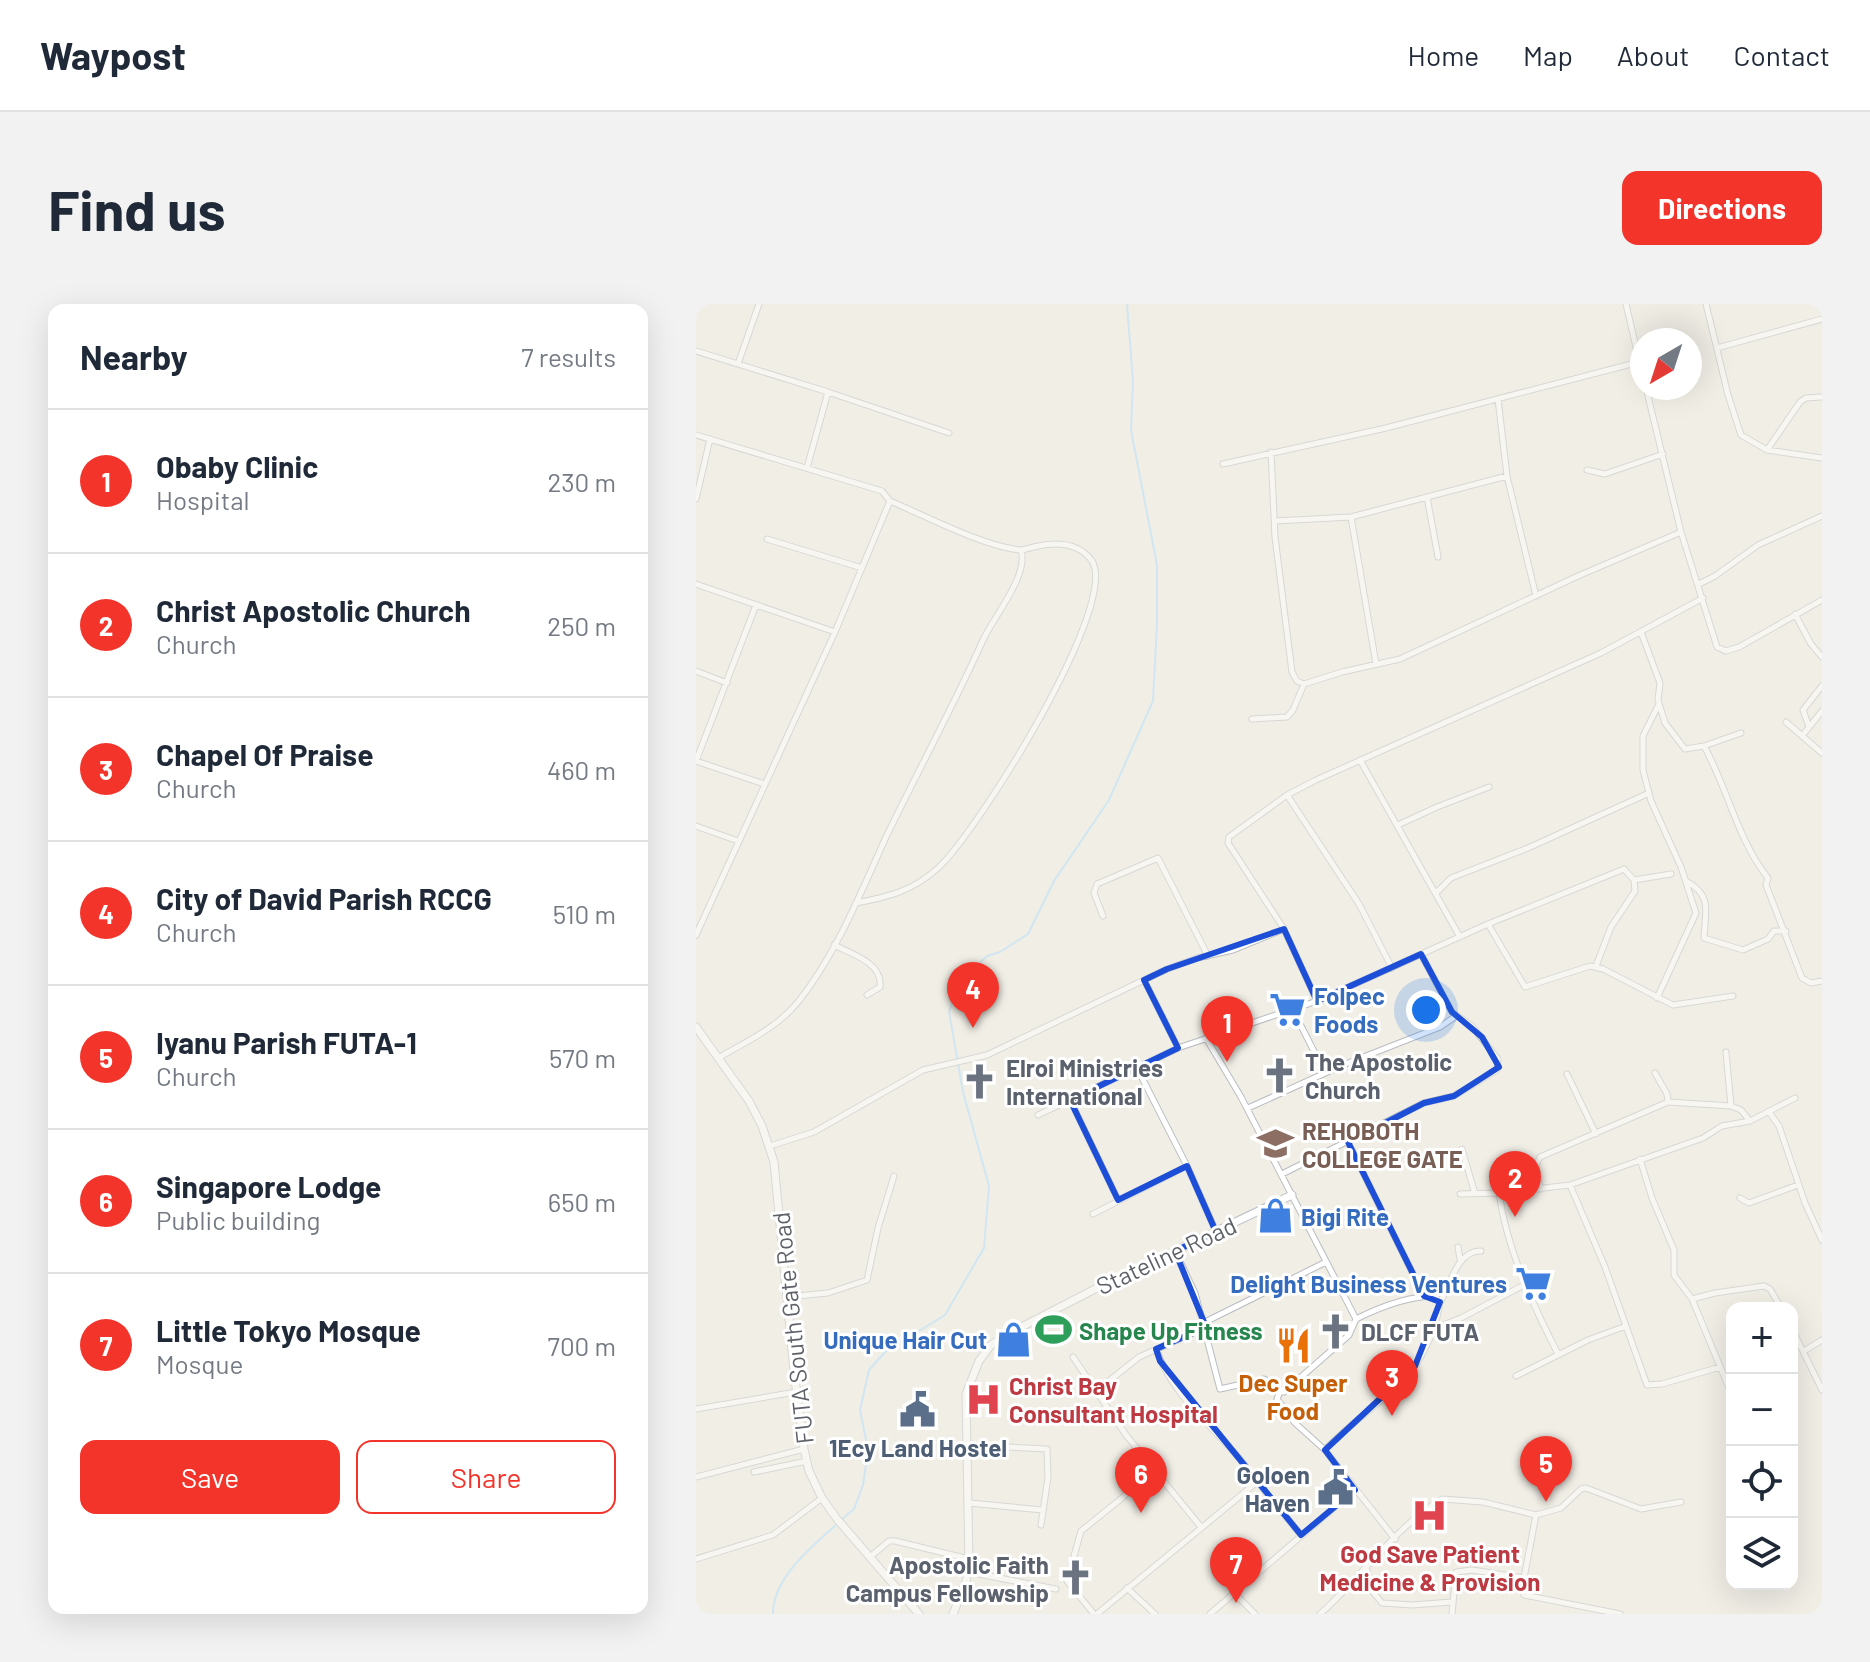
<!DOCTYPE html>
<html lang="en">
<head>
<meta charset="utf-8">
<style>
	body { margin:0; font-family:Barlow,sans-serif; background:#f2f2f3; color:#1f2937 }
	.controls { position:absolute; right:24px; bottom:24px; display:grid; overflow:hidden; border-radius:16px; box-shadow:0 8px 32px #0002 }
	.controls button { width:72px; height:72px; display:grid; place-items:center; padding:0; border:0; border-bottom:2px solid #e0e1e3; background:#fff; color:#1f2937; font:40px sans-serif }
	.compass { position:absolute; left:934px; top:24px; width:72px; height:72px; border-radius:50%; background:#fff; box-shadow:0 8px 32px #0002; rotate:219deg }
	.you { position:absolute; left:730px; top:706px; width:28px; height:28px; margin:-20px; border:6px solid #fff; border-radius:50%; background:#1a73e8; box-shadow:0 0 0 12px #1a73e833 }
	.badge { display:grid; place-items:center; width:52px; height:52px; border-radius:50%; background:#f3342a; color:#fff; font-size:26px; font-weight:700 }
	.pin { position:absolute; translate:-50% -66px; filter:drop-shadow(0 2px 4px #0008) }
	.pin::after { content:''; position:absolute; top:42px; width:28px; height:24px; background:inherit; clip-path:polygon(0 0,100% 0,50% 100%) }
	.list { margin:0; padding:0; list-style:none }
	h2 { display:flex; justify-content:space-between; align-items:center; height:104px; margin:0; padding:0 32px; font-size:34px }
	h2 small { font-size:26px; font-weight:400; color:#747a83 }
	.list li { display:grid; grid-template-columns:52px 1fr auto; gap:24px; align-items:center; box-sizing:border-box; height:144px; padding:0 32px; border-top:2px solid #e0e1e3 }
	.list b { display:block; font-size:30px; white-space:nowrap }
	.list p { margin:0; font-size:26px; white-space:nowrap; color:#747a83 }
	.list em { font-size:26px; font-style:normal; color:#747a83 }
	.actions { display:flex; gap:16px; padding:24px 32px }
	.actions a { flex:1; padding:18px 0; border:2px solid #f3342a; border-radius:16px; text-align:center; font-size:28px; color:#f3342a }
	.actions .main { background:#f3342a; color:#fff }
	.icon { flex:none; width:44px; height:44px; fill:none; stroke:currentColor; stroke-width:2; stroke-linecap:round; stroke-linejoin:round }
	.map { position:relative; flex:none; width:1126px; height:1310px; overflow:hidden; border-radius:16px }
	header { display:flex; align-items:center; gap:48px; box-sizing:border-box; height:112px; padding:0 40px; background:#fff; border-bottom:2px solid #e0e1e3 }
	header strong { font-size:38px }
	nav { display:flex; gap:44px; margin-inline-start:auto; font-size:28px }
	.intro { display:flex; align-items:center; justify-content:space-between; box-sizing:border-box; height:192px; padding:0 48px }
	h1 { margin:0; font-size:56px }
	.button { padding:20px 36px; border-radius:16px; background:#f3342a; color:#fff; font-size:28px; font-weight:700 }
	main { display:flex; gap:48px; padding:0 48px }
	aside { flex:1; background:#fff; border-radius:16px; box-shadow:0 8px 32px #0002 }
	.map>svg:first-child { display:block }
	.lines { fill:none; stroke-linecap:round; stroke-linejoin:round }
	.stream { stroke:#a8dbff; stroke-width:2 }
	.street-casing { stroke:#b9bcc1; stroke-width:7 }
	.secondary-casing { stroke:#babdc3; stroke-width:9 }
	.street { stroke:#fff; stroke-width:5 }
	.secondary { stroke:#fff; stroke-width:7 }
	.marked { fill:none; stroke:#1d4ed8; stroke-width:6; stroke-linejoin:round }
	.labels { text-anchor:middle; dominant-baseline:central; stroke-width:6; stroke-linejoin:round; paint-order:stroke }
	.shop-label { font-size:24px; font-weight:bold; fill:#366cbe; stroke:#fff; text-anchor:start }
	.worship-label { font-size:24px; font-weight:bold; fill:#5b616d; stroke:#fff; text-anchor:start }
	.education-label { font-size:24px; font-weight:bold; fill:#785e54; stroke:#fff; text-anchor:start }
	.street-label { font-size:24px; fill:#5e6268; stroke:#fff }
	.leisure-label { font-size:24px; font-weight:bold; fill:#27864d; stroke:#fff; text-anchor:start }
	.food-label { font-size:24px; font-weight:bold; fill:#c56008; stroke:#fff }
	.health-label { font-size:24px; font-weight:bold; fill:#be3a42; stroke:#fff; text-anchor:start }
	.service-label { font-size:24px; font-weight:bold; fill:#4e5e75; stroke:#fff }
</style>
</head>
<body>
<header>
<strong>Waypost</strong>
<nav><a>Home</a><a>Map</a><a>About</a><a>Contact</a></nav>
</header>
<div class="intro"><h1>Find us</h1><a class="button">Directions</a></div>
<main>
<aside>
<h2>Nearby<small>7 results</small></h2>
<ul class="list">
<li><span class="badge">1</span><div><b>Obaby Clinic</b><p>Hospital</p></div><em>230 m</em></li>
<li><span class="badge">2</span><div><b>Christ Apostolic Church</b><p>Church</p></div><em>250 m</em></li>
<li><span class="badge">3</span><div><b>Chapel Of Praise</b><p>Church</p></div><em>460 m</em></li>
<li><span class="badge">4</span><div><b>City of David Parish RCCG</b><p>Church</p></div><em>510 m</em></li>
<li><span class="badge">5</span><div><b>Iyanu Parish FUTA-1</b><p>Church</p></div><em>570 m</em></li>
<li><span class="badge">6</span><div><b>Singapore Lodge</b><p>Public building</p></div><em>650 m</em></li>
<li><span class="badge">7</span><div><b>Little Tokyo Mosque</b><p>Mosque</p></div><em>700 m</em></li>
</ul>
<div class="actions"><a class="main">Save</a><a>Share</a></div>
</aside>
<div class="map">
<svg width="1126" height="1310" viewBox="0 0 1126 1310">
	<rect width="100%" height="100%" fill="#f1eee6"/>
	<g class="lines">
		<path class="stream" d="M145,1216L158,1205L167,1181L172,1146L164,1106L173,1066L189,1048L249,1011L288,944L293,882L267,788L253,708L263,679L291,652L304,648L332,630L358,577L413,496L457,397L461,320V261L435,126L437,78L431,0
			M77,1310C77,1274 115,1243 140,1221"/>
		<defs>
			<path id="street" d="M930,0L946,69
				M1010,0L1032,91L1045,131L1071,146L1126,154
				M1021,44L1126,15
				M0,47L132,88L253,129
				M42,60L63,0
				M950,84L985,228L1021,343L1030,347L1043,343L1126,296
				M802,95L811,172L840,292
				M0,131L186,187L194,197C230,212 286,242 324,246C329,246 336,243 342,242C362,238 383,239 396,257C424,301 280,530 242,564C217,587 192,593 160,599
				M1071,146L1104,98L1110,94L1125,93
				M575,148L579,233L596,368L601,377L608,380
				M527,160L690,124L943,58
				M111,164L132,88
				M891,166L909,170L967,150
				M731,193L742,253
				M0,195L14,135
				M655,213L680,360
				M579,217L655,213L811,172
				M71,235L166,264
				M0,280L139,328
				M1003,280L1019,272L1062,241L1126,212
				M1099,310L1115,340L1126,353
				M945,328L964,379L962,396L969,419L989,445L1008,442L1045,429
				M0,367L31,379
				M556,415L591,413L597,406L608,380L646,368L704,355L882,272L985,228
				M1090,418L1126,449
				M1113,423L1107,406L1126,382
				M1106,432L1126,407
				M1008,442C1032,485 1041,535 1072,574L1070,581L1106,674L1115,679L1126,677
				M664,456L764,633
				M0,457L60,301
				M0,457L68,480
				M591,491L663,600L696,664
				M702,521L741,503L793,483
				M0,522L42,537
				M938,576L975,570
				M990,577C1017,592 1009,607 1008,634L1047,646L1072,635L1078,627H1090
				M741,588L755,574L832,544L953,489
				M407,612L398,589L401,580L462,554L512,652
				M792,620L829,683L894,662L907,665L977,701L1037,692
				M0,631L139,328L194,197
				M138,641C156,650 187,659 184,683L171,691
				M448,676L482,744
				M961,694L1000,609L985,563L955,497L947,466V432L963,400
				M621,697L588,625L532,539L533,533L591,491L620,476L905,349L1007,294
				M597,706L629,769
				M510,734L545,793L660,1015L653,1031L588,1088H584L581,1095L599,1119L629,1146L699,1235
				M1030,748L1035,802
				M22,754C50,738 82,723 102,698C141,649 165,588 191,531C223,465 258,401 288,334C299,311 333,271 325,246
				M441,764L491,862L520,928
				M959,769L971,790L972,798
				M871,770L900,830
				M374,796L422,896
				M552,804L647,761L744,723L760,712
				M1073,808L1083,822L1109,899L1126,936
				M342,811L482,744L621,697L792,620L928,565L938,576L939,587L915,623L900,662
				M652,838L728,992
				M74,842L118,828L227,766L291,751L471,665L501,654L537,646L588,625
				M766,845L779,890
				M944,855L956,894L978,946V971L996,995L1036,1091
				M586,870L728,799L758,792L801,766L802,755L776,722L756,708L725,650
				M874,881L909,963L951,1081L966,1080L1024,1063
				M844,885L840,861L844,853L972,798L1035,802L1045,806L1054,817
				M803,889C811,946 836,999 862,1050
				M764,890L803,889L874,881L1007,834L1026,822L1054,817L1099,794
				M1044,894L1053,899L1102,881
				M397,910L491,862
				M762,943L764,955
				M479,947L499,989L524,1085L568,1075L587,1087
				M91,993L132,989L171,976L182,924L198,872
				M996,995L1019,989L1068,982L1074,985L1085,1004
				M745,997C754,980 762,946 785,947
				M660,1015C684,1003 712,992 739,992L744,998L739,1023
				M509,1018L630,958
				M1096,1025L1126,1086
				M460,1045C475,1089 513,1119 542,1153C563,1179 583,1206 605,1231
				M1108,1047L1126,1036
				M377,1053L430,1131L505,1223
				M820,1072L892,1036L930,1022
				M399,1088L443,1053L508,1024
				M0,1105L100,1088
				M271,1141L351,1145L352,1173L345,1221
				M629,1146C655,1118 696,1092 718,1063C727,1052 732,1037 739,1024L765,1014L830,980
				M58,1168L111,1157
				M0,1173L108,1145
				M273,1199L347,1206
				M840,1211L828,1274V1291L924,1310
				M174,1253L193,1237H199L273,1255
				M0,1255L77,1231L126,1194
				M670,1263L677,1288L686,1299L716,1301L756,1298
				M272,1268L360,1285
				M431,1284L459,1310
				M538,1289L559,1310
				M398,1310L371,1277L385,1227L426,1194L457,1165
				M401,1310L561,1178
				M514,1310L659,1186
				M624,1310C664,1275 700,1222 746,1195L787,1198L840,1211L865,1204L885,1185L890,1184L945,1205L985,1198
				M756,1310L760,1268L776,1266L828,1274"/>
			<path id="secondary" d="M0,723L53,797L66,822L78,858L98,1067L108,1145L113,1167L126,1194L141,1215L223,1310
				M257,1310L270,1278L273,1261L270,1090L283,1057L295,1041L310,1031L401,984L596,891"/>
		</defs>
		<use href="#street" class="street-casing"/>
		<use href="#secondary" class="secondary-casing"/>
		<use href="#street" class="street"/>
		<use href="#secondary" class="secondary"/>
	</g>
	<path d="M0 0H1126V1310H0ZM588,625L621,697L725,650L756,708L786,733L803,763L758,792L728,799L652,838L728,992L744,998L719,1062L629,1146L659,1186L605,1231L464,1057L460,1045L510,1023L479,947L520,928L491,862L422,896L374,796L482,744L448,676L471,665Z" fill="#f1eee6" fill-opacity=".55" fill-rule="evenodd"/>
	<path class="marked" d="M588,625L621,697L725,650L756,708L786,733L803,763L758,792L728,799L652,838L728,992L744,998L719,1062L629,1146L659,1186L605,1231L464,1057L460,1045L510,1023L479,947L520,928L491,862L422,896L374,796L482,744L448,676L471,665Z"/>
	<defs>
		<symbol id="supermarket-bare" viewBox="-9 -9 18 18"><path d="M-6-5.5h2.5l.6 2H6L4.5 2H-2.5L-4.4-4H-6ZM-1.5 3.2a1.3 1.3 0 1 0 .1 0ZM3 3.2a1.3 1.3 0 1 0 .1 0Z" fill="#3f7fe0" stroke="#fff" stroke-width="2.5" paint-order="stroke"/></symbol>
		<symbol id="church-bare" viewBox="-9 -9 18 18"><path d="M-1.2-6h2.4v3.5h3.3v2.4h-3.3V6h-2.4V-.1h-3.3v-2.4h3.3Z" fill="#6b7280" stroke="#fff" stroke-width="2.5" paint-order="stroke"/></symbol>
		<symbol id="university-bare" viewBox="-9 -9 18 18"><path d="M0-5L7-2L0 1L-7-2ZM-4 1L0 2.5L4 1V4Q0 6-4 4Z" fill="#8d6e63" stroke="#fff" stroke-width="2.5" paint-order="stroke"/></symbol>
		<symbol id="shop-bare" viewBox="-9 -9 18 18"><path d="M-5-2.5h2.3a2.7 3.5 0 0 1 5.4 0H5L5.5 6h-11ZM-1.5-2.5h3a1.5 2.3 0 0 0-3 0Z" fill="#3f7fe0" stroke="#fff" stroke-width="2.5" paint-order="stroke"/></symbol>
		<symbol id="stadium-bare" viewBox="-9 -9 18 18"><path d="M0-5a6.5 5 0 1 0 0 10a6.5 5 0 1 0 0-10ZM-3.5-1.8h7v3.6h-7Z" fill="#2e9e5b" stroke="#fff" stroke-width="2.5" paint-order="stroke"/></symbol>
		<symbol id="restaurant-bare" viewBox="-9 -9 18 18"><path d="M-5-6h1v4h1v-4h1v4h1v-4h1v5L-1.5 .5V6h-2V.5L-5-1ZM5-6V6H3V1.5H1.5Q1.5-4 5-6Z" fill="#e8710a" stroke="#fff" stroke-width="2.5" paint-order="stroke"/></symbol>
		<symbol id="hospital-bare" viewBox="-9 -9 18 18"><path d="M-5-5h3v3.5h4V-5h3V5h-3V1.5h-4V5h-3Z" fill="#e0444e" stroke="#fff" stroke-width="2.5" paint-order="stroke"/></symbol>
		<symbol id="civic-bare" viewBox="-9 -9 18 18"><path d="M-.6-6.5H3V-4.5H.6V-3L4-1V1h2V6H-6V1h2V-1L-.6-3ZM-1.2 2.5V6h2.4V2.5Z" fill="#5c6f8a" stroke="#fff" stroke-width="2.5" paint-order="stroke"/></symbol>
	</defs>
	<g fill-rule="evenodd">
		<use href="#supermarket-bare" x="566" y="680" width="51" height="51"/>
		<use href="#church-bare" x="558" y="746" width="51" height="51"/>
		<use href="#church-bare" x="258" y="752" width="51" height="51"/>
		<use href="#university-bare" x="554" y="814" width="51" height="51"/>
		<use href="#shop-bare" x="554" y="886" width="51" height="51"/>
		<use href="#supermarket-bare" x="812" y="954" width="51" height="51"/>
		<use href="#stadium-bare" x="332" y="1000" width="51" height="51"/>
		<use href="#church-bare" x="614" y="1002" width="51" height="51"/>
		<use href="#shop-bare" x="292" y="1010" width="51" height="51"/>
		<use href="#restaurant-bare" x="572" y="1016" width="51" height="51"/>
		<use href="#hospital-bare" x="262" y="1070" width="51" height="51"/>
		<use href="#civic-bare" x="196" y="1080" width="51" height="51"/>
		<use href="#civic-bare" x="614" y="1158" width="51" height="51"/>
		<use href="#hospital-bare" x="708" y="1186" width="51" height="51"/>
		<use href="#church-bare" x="354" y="1248" width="51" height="51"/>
	</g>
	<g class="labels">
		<g class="shop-label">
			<text x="618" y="691">Folpec<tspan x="618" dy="28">Foods</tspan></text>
			<text x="605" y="912">Bigi Rite</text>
			<text x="811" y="979" text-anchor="end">Delight Business Ventures</text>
			<text x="291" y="1035" text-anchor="end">Unique Hair Cut</text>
		</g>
		<g class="worship-label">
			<text x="609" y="757">The Apostolic<tspan x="609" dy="28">Church</tspan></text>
			<text x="310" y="763">Elroi Ministries<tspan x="310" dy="28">International</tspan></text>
			<text x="665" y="1027">DLCF FUTA</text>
			<text x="353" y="1260" text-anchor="end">Apostolic Faith<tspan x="353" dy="28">Campus Fellowship</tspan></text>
		</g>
		<g class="education-label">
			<text x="606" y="826">REHOBOTH<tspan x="606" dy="28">COLLEGE GATE</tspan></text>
		</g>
		<g class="street-label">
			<text transform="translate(470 951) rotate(-25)">Stateline Road</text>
			<text transform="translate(96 1024) rotate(-96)">FUTA South Gate Road</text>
		</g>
		<g class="leisure-label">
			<text x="383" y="1026">Shape Up Fitness</text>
		</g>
		<g class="food-label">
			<text x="597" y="1078">Dec Super<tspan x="597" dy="28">Food</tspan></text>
		</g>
		<g class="health-label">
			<text x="313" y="1081">Christ Bay<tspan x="313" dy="28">Consultant Hospital</tspan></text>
			<text x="734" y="1249" text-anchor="middle">God Save Patient<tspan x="734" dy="28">Medicine &amp; Provision</tspan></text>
		</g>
		<g class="service-label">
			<text x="222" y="1143">1Ecy Land Hostel</text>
			<text x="614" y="1170" text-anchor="end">Goloen<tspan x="614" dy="28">Haven</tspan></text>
		</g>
	</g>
</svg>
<div class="controls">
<button>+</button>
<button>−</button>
<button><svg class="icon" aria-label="locate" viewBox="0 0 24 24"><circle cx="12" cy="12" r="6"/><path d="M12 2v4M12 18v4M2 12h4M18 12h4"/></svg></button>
<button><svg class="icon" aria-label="layers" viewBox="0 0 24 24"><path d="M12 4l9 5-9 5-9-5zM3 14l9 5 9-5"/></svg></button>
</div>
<svg class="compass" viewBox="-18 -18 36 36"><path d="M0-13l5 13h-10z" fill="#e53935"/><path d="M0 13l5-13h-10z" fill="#747a83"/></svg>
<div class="you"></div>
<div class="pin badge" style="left:531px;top:758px">1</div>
<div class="pin badge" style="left:819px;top:913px">2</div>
<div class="pin badge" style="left:696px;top:1112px">3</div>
<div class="pin badge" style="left:277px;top:724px">4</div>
<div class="pin badge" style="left:850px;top:1198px">5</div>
<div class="pin badge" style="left:445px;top:1209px">6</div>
<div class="pin badge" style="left:540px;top:1299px">7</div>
</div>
</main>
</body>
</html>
